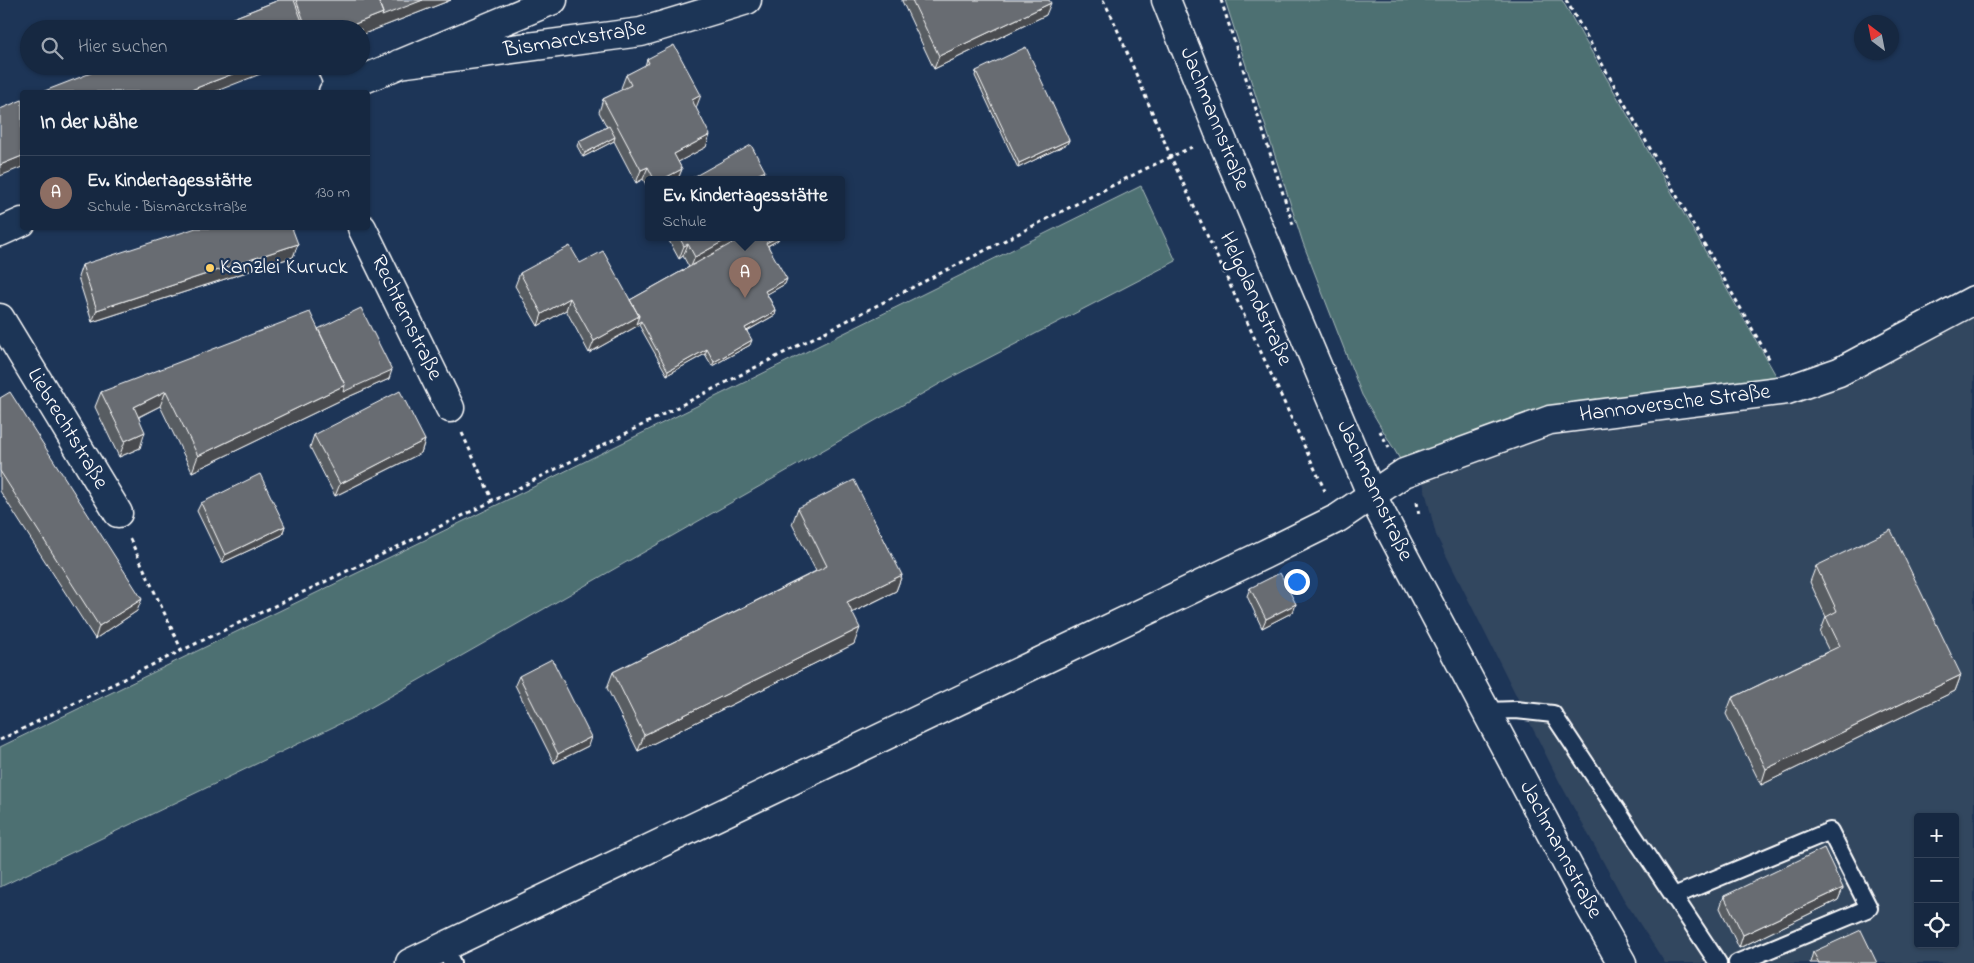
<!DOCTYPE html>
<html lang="de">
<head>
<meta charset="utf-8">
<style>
	body { margin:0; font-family:"Indie Flower",sans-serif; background:#23344c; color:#f1f3f6 }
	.controls { position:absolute; right:15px; bottom:15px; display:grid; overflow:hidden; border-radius:5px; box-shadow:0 1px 4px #0004 }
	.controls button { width:45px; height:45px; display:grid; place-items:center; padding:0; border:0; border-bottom:1px solid #35445a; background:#162841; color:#f1f3f6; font:25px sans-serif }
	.compass { position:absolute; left:1854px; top:15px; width:45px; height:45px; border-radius:50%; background:#162841; box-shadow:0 1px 4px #0004; rotate:328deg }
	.you { position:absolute; left:1296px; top:581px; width:18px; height:18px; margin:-12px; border:4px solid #fff; border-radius:50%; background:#1a73e8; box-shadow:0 0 0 8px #1a73e833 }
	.badge { display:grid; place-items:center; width:32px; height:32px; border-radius:50%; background:#ffd166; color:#fff; font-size:16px; font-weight:700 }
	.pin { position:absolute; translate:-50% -41px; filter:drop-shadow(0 1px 2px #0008) }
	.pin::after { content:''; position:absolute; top:26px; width:18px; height:15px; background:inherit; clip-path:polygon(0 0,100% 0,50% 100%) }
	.popup { position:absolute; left:645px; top:176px; width:200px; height:65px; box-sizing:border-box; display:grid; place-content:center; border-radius:5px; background:#162841; filter:drop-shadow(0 1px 4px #0005); font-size:16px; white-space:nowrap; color:#9ea6b1 }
	.popup b { font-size:19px; color:#f1f3f6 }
	.popup::after { content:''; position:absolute; left:50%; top:100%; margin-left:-10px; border:10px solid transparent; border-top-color:#162841 }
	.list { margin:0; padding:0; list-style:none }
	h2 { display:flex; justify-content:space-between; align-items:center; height:65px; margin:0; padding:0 20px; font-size:21px }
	h2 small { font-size:16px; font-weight:400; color:#9ea6b1 }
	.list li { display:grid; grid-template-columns:32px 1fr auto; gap:15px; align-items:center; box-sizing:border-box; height:75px; padding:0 20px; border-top:1px solid #35445a }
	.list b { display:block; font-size:19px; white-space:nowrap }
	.list p { margin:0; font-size:16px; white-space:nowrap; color:#9ea6b1 }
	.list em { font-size:16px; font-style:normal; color:#9ea6b1 }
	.icon { flex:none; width:28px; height:28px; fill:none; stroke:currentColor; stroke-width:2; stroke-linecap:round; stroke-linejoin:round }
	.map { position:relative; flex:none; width:1974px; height:963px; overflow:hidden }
	.search { position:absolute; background:#162841; box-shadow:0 1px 4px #0004; left:20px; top:20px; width:350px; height:55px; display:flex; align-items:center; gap:12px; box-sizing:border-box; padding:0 18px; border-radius:28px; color:#9ea6b1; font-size:19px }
	.panel { position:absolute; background:#162841; box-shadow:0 1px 4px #0004; left:20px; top:90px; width:350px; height:140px; border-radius:5px }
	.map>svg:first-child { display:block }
	.built { fill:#33465f; fill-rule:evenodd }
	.green { fill:#4d7072; stroke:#a6b8b8 }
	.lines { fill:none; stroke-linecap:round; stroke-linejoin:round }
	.lane-casing { stroke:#fff; stroke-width:20 }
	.street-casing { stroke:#fff; stroke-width:31 }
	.secondary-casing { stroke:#fff; stroke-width:31 }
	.path { stroke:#fff; stroke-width:3; stroke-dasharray:4 4; stroke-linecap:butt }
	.lane { stroke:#1d3557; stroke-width:16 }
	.street { stroke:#1d3557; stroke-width:28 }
	.secondary { stroke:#1d3557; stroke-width:28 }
	.wall { fill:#595d62; stroke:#fff }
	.shaded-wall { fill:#484c50; stroke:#fff }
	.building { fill:#676c72; stroke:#fff }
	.poi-dot { fill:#ffd166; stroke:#1d3557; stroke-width:2 }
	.labels { text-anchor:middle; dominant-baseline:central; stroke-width:4.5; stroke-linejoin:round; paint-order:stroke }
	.street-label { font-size:22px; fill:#fff; stroke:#1d3557 }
	.poi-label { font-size:22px; fill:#fff; stroke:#1d3557; text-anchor:start }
</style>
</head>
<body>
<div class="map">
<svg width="1974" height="963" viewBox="0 0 1974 963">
	<rect width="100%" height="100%" fill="#1d3557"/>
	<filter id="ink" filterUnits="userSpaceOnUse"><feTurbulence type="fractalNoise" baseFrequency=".02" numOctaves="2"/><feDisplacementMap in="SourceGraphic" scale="10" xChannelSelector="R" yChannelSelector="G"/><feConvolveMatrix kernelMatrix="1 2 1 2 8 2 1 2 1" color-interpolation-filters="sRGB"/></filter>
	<g filter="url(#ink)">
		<path class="built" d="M1974,314V963H1665L1623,898L1559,781L1436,535L1422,478L1552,436L1790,405ZM1918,817H1955V944H1918Z"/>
		<path class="green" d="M1225,0H1562L1782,386L1401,461L1362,395L1303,243Z
			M1141,186L1176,261L950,378L354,717L0,887V747L505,501Z"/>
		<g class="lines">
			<defs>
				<path id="lane" d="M1486,711L1516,710L1553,714L1718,963
					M1674,896L1830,831L1869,908L1737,963
					M444,947L452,963"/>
				<path id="street" d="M331,66L341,90
					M362,228L450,408
					M0,318L118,513
					M410,963L1263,555L1338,518L1404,473L1550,420L1787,390L1839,372L1974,300"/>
				<path id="secondary" d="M1166,0L1220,135L1372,496L1583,894L1622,963
					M399,64L641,32L747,0
					M333,92L553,0
					M0,232L22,222"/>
			</defs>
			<use href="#lane" class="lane-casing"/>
			<use href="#street" class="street-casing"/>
			<use href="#secondary" class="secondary-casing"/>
			<path class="path" d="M1103,0L1112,17L1171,157L1325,491
				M1221,0L1294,228
				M1566,0L1771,362
				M1380,431L1389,448
				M462,433L493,501
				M1417,502L1419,516
				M130,539L182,651
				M0,740L164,659L493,501L1143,170L1192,147"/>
			<use href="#lane" class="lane"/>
			<use href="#street" class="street"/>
			<use href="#secondary" class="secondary"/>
		</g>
		<path class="wall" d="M279,0H451L361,35V29H205Z
			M902,0H1049L1046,15L934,69L902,1Z
			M647,59L696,108L706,147L678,162L682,169L678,179H649V190L643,179L636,183L614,141L583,157L577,146L579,141L607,127L599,112L603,99L622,90L621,88L626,75L645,66Z
			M976,71L1069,140L1067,144L1018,168L975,76Z
			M667,237H779L778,240L768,246L785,284L767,294L776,311L775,315L747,331L750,345L712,366L705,354L667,375L639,325L589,353L566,310L538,326L515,286L520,273L580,263L630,300L689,267L683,256L679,259Z
			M298,244L293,257L92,322L78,277L82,265Z
			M318,329L389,379L339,401L192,472L160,406L139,417L140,448L119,457L95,407L101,392Z
			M0,398L137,611L95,639L0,491Z
			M314,435L425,440L421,453L335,496L310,447Z
			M201,503L285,526L282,535L222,563L197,511Z
			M798,508L902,575L896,591L852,613L854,644L638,751L607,688L613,672L816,571L792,524Z
			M1816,566L1961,675L1955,691L1761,785L1726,714L1732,698L1829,651L1820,633L1826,617L1810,582Z
			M1250,588L1296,604L1293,612L1262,628L1247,596Z
			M519,676L588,746L554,763L515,685Z
			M1843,888L1838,900L1739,948L1720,908L1724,896Z
			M1813,952L1877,963H1810Z"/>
		<path class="shaded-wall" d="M423,0H451L361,35V29H342L383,13Z
			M1051,3L1046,15L934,69L939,56Z
			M253,66H281L214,92H186Z
			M701,95L696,108L687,113L692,100Z
			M710,135L706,147L669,167L674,154Z
			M615,137L614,141L583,157L585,153Z
			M1069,140L1067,144L1018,168L1019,163Z
			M22,156V167L0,176V165Z
			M648,167L643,179L636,183L641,170Z
			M682,169L678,179H663Z
			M765,171L762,179H754L755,176Z
			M731,237H749L690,269L695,257Z
			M778,237H779L778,240L765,247L766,243Z
			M298,244L293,257L92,322L97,310Z
			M688,244L683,256L679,259L684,246Z
			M787,279L785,284L764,296L765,291Z
			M570,298L566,310L538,326L542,314Z
			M776,311L775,315L743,333L745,328Z
			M639,316L641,321L639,325L589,353L594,341Z
			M752,340L750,345L712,366L714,362Z
			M707,349L705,354L667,375L668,371Z
			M392,370L389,379L339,401L192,472L198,456L345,385Z
			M166,391L160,406L128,422L134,407Z
			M145,432L140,448L119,457L125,441Z
			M425,440L421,453L335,496L340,484Z
			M285,526L282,535L222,563L225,555Z
			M902,575L896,591L841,618L847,602Z
			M142,599L137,611L95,639L99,626Z
			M1296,604L1293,612L1262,628L1266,619Z
			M860,628L854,644L638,751L644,735Z
			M1961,675L1955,691L1761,785L1766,769Z
			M591,737L588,746L554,763L558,754Z
			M1843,888L1838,900L1739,948L1743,935Z"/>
		<path class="building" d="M279,0H294L305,29H205Z
			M296,0H378L383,13L342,29H307Z
			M378,0H423L382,16L383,13Z
			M912,0H1049L1051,3L939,56Z
			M674,45L701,95L692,100L710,135L674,154L682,169L663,179H654L648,167L641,170L603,99L631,85L626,75L649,63L647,59Z
			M1026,47L1069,140L1019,163L976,71Z
			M109,66H253L186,92H42Z
			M22,100V156L0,165V109Z
			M609,126L615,137L585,153L579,141Z
			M751,145L765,171L755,176L757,179H690Z
			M196,228H292L298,244L97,310L82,265Z
			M679,237H731L695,257L688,244L684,246Z
			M743,237H778L766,243L787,279L765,291L776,311L745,328L752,340L714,362L707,349L668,371L641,321L636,324L639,316L630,300Z
			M570,246L580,263L603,251L639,316L594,341L570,298L542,314L520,273Z
			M361,308L392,370L343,392L345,385L318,329Z
			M310,312L345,385L198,456L166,391L134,407L145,432L125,441L101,392Z
			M400,391L425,440L340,484L314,435Z
			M10,392L142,599L99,626L0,471V398Z
			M260,474L285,526L225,555L201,503Z
			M854,480L902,575L847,602L860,628L644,735L613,672L827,566L798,508Z
			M1891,530L1961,675L1766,769L1732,698L1840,646L1826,617L1837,611L1816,566Z
			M1280,573L1296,604L1266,619L1250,588Z
			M552,659L591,737L558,754L519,676Z
			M1824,848L1843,888L1743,935L1724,896Z
			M1861,930L1877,963H1819L1813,952Z"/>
	</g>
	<circle class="poi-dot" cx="210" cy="268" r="5"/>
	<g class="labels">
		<g class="street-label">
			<text transform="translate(575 40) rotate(-9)">Bismarckstraße</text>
			<text transform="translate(1214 119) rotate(68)">Jachmannstraße</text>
			<text transform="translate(1255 299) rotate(65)">Helgolandstraße</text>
			<text transform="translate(406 318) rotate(64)">Rechternstraße</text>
			<text transform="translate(1675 404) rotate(-7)">Hannoversche Straße</text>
			<text transform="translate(67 429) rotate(59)">Liebrechtstraße</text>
			<text transform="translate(1374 491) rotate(65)">Jachmannstraße</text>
			<text transform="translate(1560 850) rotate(62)">Jachmannstraße</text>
		</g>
		<g class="poi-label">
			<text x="220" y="268">Kanzlei Kuruck</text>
		</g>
	</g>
</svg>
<div class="controls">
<button>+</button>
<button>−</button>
<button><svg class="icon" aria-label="locate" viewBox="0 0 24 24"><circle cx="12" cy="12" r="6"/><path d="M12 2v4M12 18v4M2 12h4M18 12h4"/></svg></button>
</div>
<svg class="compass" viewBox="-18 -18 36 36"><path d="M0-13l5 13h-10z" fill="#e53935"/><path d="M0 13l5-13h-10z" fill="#9ea6b1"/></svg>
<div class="you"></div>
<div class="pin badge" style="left:745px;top:298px;background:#8d6e63">A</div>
<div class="popup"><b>Ev. Kindertagesstätte</b>Schule</div>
<div class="search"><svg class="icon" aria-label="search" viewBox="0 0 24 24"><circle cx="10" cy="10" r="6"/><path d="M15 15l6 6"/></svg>Hier suchen</div>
<section class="panel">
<h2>In der Nähe<small></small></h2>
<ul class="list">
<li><span class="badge" style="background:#8d6e63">A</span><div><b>Ev. Kindertagesstätte</b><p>Schule · Bismarckstraße</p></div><em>130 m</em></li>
</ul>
</section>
</div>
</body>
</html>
